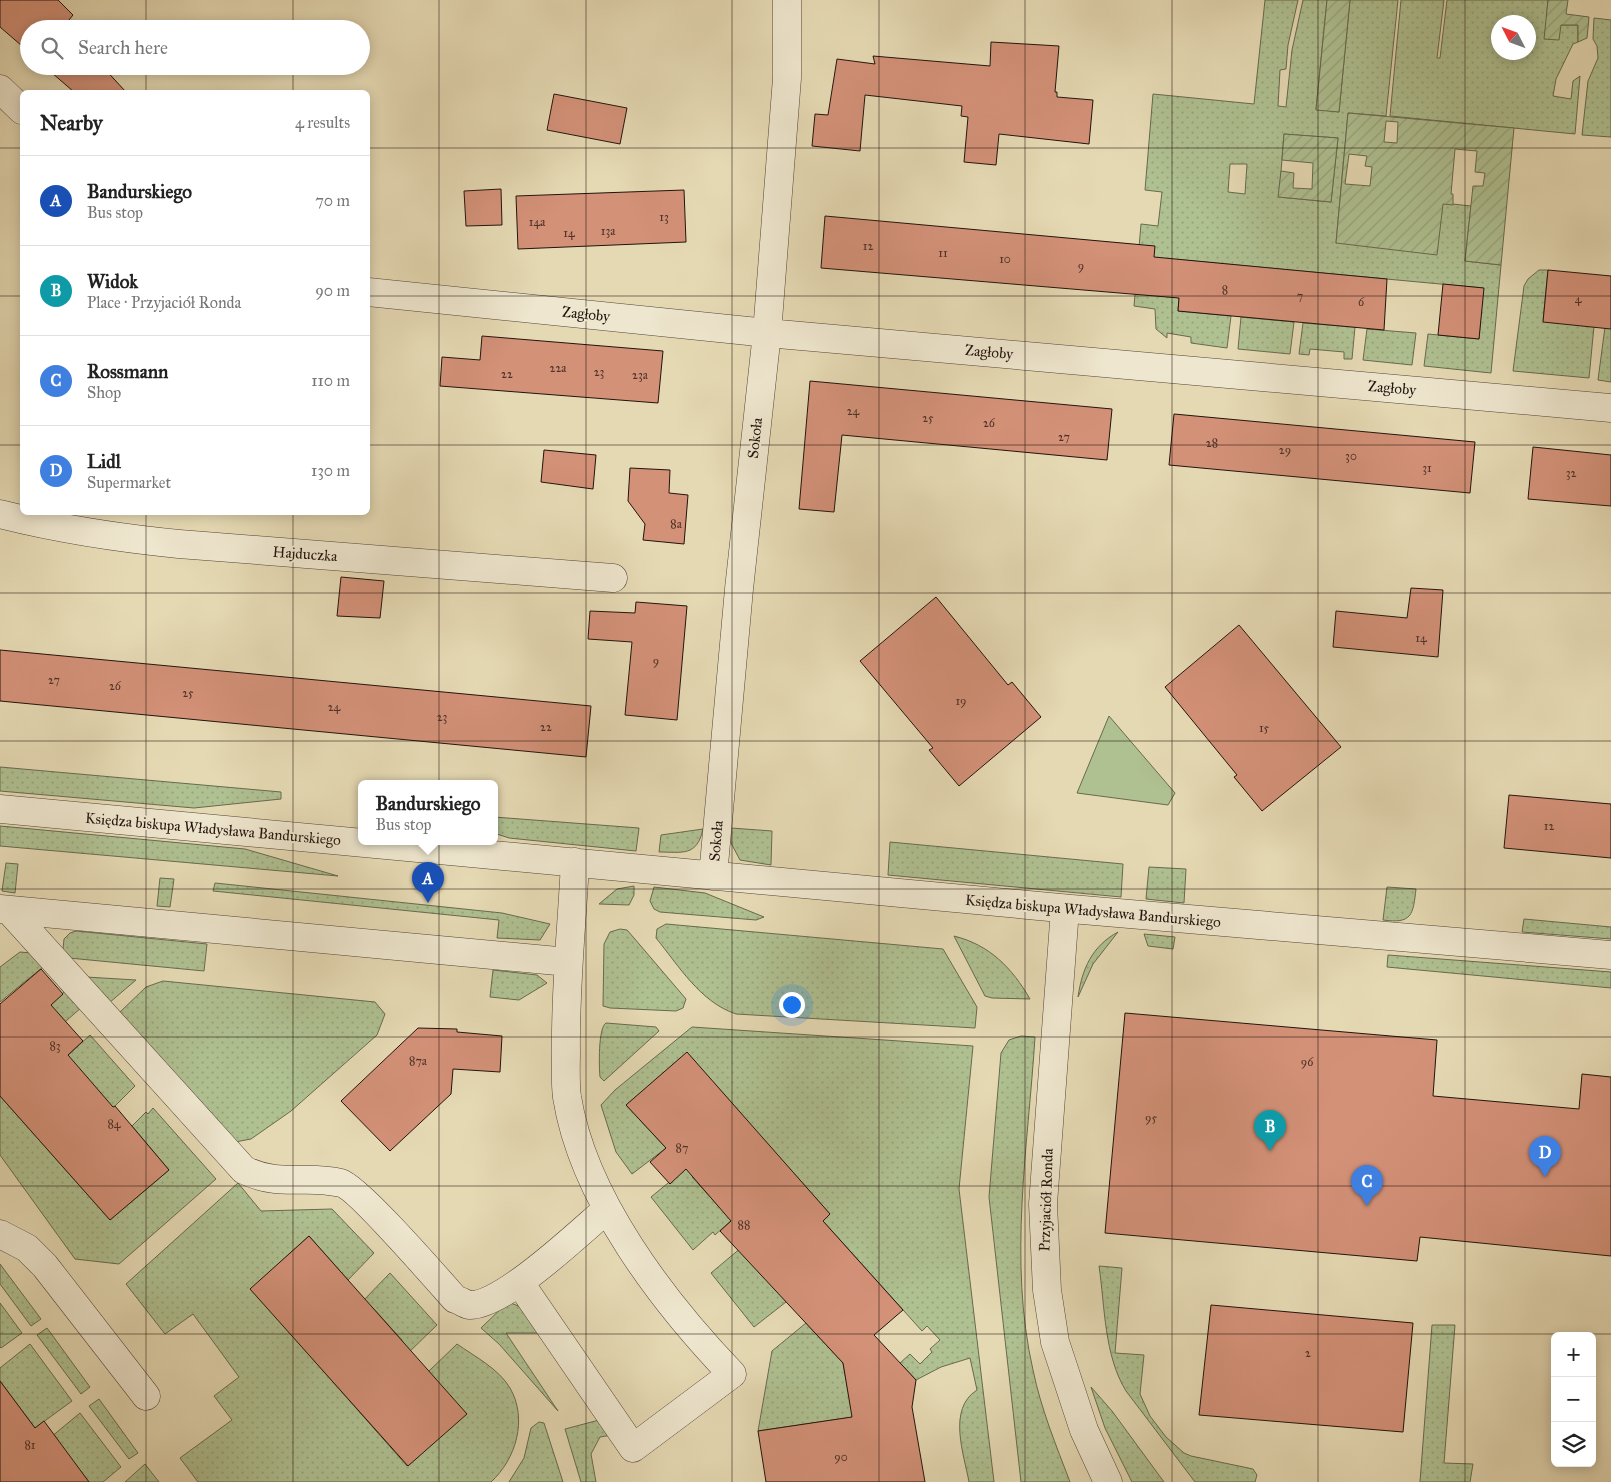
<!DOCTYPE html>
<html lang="en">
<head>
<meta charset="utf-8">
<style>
	body { margin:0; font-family:"IM FELL Great Primer",serif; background:#f2f2f2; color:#222 }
	.controls { position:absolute; right:15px; bottom:15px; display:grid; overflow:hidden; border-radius:8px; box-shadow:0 2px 12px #0003 }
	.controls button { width:45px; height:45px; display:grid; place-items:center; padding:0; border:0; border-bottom:1px solid #e0e0e0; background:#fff; color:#222; font:25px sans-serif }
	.compass { position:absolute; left:1491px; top:15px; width:45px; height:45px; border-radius:50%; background:#fff; box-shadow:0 2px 12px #0003; rotate:312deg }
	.you { position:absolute; left:791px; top:1004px; width:18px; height:18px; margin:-12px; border:4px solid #fff; border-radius:50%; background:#1a73e8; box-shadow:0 0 0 8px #1a73e833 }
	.badge { display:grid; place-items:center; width:32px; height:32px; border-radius:50%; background:#7c3aed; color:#fff; font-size:16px; font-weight:700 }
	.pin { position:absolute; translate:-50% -41px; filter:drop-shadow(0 1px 2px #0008) }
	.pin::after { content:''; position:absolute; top:26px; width:18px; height:15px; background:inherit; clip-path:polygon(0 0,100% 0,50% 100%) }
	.popup { position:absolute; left:358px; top:780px; width:140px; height:65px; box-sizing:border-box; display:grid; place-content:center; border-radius:8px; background:#fff; filter:drop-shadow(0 1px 4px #0005); font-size:16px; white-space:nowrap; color:#767676 }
	.popup b { font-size:19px; color:#222 }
	.popup::after { content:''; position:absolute; left:50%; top:100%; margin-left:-10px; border:10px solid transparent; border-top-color:#fff }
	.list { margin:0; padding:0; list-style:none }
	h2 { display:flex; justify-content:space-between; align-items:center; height:65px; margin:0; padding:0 20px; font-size:21px }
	h2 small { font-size:16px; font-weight:400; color:#767676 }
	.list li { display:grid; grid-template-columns:32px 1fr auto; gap:15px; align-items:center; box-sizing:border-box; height:90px; padding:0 20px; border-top:1px solid #e0e0e0 }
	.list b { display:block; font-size:19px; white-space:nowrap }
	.list p { margin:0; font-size:16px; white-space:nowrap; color:#767676 }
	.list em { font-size:16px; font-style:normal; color:#767676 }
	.icon { flex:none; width:28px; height:28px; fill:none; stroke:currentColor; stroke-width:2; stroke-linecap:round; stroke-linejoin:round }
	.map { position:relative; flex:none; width:1611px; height:1482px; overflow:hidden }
	.search { position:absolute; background:#fff; box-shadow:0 2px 12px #0003; left:20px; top:20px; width:350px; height:55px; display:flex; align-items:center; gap:12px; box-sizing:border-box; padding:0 18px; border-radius:28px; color:#767676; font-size:19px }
	.panel { position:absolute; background:#fff; box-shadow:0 2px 12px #0003; left:20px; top:90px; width:350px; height:425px; border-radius:8px }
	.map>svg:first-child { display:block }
	.grass { fill:url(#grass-dots); stroke:#686a4f; fill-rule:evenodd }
	.park { fill:#afc091; stroke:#686a4f }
	.garden { fill:url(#garden-furrows); stroke:#686a4f; fill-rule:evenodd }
	.building { fill:#d39178; stroke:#22130d }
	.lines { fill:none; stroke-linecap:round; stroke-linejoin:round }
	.minor-casing { stroke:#534436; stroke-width:29 }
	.minor { stroke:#eee6ce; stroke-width:28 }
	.grid { fill:none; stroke:#22130d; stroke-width:1; stroke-opacity:0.55 }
	.labels { text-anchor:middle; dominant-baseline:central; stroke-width:4; stroke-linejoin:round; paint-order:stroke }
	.number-label { font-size:12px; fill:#4e3228 }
	.street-label { font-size:15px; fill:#22130d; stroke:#eee6ce }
</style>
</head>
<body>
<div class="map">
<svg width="1611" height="1482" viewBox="0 0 1611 1482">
	<defs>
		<pattern id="grass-dots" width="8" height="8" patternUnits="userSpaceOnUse" patternTransform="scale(1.25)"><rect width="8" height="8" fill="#afc091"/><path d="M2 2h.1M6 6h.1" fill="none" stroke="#96a47c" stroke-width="1.8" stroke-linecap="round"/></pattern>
		<pattern id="garden-furrows" width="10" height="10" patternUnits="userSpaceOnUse" patternTransform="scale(1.25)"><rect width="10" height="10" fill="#afc091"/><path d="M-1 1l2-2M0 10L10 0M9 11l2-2" fill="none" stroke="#96a47c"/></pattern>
	</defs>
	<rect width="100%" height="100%" fill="#e5d9b3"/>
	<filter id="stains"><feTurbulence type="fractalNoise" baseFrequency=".004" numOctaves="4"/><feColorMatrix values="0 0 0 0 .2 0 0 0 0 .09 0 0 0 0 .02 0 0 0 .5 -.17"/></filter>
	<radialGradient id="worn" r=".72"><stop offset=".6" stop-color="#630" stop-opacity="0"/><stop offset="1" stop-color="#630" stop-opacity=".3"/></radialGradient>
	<path class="grass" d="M1265,0H1298L1288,45L1286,69L1280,70L1278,106L1286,107L1292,50L1303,0H1327L1316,109L1339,112L1350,0H1398L1386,116L1348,113L1336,243L1443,203L1471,206L1465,261L1501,265L1491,373L1424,366L1428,334L1479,339L1483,288L1183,260L1178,311L1231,316L1227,348L1191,343V337L1167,333V338L1156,329L1155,309L1134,306L1141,224L1158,226L1162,192L1145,190L1153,94L1254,104ZM1284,134L1338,138L1331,202L1279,197ZM1230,164H1247L1245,194L1228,192Z
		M1401,0H1444L1437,58H1440L1447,0H1548L1545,39L1560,25H1578V42L1573,44L1556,79L1553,96L1571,99L1573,81L1580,76L1575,134L1390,116ZM1498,22H1528V52H1498Z
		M1594,18L1611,20V137L1582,135L1588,81L1598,58L1597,46L1593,39Z
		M1539,270H1548L1543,321L1594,326L1589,378L1513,371L1524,286L1528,279Z
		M1241,317L1294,322L1290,354L1238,349Z
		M1303,323L1355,327L1352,359H1344V352L1310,349L1309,355L1299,354Z
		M1605,327L1611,328V382L1598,380Z
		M1367,329L1416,333L1412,365L1363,360Z
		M0,767L281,792V799L194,808L0,791Z
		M494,817L639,828L636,851L509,838L494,833Z
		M0,826L245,849L338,876L0,846Z
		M731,828L772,831L771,865L740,860L731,843Z
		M703,829C697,857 682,852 659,852L661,835Z
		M890,842L1123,864L1121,897L888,875Z
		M6,863L18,864L15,893L2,891Z
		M1149,867L1186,869L1184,903L1146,899Z
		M160,878L174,879L170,907L157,906Z
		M215,883L502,913L550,924L540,940L497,938L499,920L213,891Z
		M634,886V895L629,905L599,904L617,889Z
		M654,887L705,893L764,917L756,920L660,912L654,909L650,901Z
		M1387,887L1416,889C1413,915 1412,924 1383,920Z
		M1524,919L1611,927V939L1522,932Z
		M666,924L943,949L977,1007L975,1028L736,1014C700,1002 679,966 656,938L657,929Z
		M620,929L627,930L634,938L686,999L683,1008L676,1011L610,1008L603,1006L604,944L610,932Z
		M76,931L207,944L204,971L69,958L63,949L64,939L70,933Z
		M1118,932L1093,964L1078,997C1082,969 1092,946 1118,932Z
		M1144,934L1175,937L1173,949L1148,946Z
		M954,936C990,945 1012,968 1030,999L992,998L985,996Z
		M20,952L31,953L82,1007L50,1035L47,1009L64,992L43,967L0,1002V967Z
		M1388,955L1611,972V988L1387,967Z
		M493,970L537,975L547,983L519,1000L490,997Z
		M86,977L136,980L109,1003Z
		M163,981L375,1002L385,1014L377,1035L291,1111L251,1139L235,1142L119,1013L146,987Z
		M606,1023L656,1027L659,1031L604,1081L600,1077C599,1067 598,1028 606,1023Z
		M692,1027L973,1046L959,1189L994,1482H969C964,1454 947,1409 977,1390L970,1358L941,1367L916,1380L900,1363L910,1354L920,1364L932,1352L930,1349L940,1340L927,1326L922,1331L823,1221L830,1214L687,1053L626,1105L666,1148L632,1174L616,1152L601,1105L615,1090Z
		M90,1035L135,1086L109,1112L63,1060Z
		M1021,1036L1035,1037C1028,1148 1008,1260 1033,1370C1041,1409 1056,1445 1070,1482H1021L989,1197L1001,1053L1009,1040Z
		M0,1096L110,1220L169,1170L132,1126L146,1112L148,1114L153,1108L216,1179L119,1264L75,1259L0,1155Z
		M690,1165L697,1172L692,1177L721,1209L735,1217L715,1235L713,1232L693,1250L651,1197Z
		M238,1183L261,1211L332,1209L374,1253L348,1280L309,1236L251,1289L407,1466L429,1371L457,1344C474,1356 499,1369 510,1388C528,1419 516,1459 491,1482H198L180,1458L232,1420L214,1396L239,1377L193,1314L165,1334L126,1284Z
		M754,1237L786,1302L754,1327L711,1273Z
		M0,1264L41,1319L31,1326L0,1284Z
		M1099,1266L1122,1268L1115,1353L1144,1355L1140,1394L1150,1416L1166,1437L1184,1453L1191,1456L1253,1469L1257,1475L1255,1482H1195L1126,1391C1104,1355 1105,1307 1099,1266Z
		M390,1273L437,1325L405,1356L402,1340L374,1309L361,1303Z
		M508,1302L521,1307L542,1333H506L558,1411L499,1344L481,1328Z
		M0,1303L22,1333L1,1348L0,1347Z
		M806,1323L843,1363L853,1417L758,1431L772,1351Z
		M1432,1325H1455L1444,1463L1473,1464L1470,1482H1420Z
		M47,1328L90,1387L81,1394L37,1335Z
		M30,1344L72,1401L35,1428L0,1381V1368Z
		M1091,1387L1112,1411L1164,1482H1132L1105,1428Z
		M99,1399L138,1453L129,1459L89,1406Z
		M80,1413L121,1467L103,1482H89L73,1461L45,1442Z
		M603,1419L612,1435L600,1437L591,1454L596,1482H581L565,1429Z
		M539,1422L544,1423L563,1482H509L524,1458L531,1428Z
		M145,1464L159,1482H125Z"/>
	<path class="park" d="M1109,716L1175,793L1168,805L1077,793Z"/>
	<path class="garden" d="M1327,0H1350L1339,112L1316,110Z
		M1548,0H1568L1566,14L1589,17L1587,38L1578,42V25H1561L1559,40L1544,39Z
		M1348,113L1514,128L1501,265L1465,261L1473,186H1483L1485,173L1475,172L1477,151L1455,149L1451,194H1453V205L1443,204L1437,255L1336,243ZM1386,121L1398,122L1397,143L1384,142ZM1349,154L1367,156L1365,166L1372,167L1370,186L1345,184Z
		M1284,134L1338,138L1331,202L1278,197L1281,171L1294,173L1293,188L1312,189L1313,163L1282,160Z"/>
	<path class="building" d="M0,0H58L73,15L65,25L69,29H29V52L0,27Z
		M991,42L1059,46L1055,92H1057V97L1093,100L1089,144L999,134L996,165L964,162L968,117L961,116L962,106L865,95L860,151L812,146L815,114L828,115L837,59L875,64L873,56L990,66Z
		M44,66H102L126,92H74Z
		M554,94L627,108L620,144L547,130Z
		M501,189L502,225L466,226L464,191Z
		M684,190L686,242L518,249L516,196Z
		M825,216L1155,246L1154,257L1387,279L1384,330L1178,311L1179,298L821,268Z
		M1548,270L1611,276V329L1543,322Z
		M1443,284L1484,288L1479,339L1438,335Z
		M482,336L663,351L658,403L440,386L442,357L480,360Z
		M810,381L1112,409L1107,460L842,435L834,512L799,509Z
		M1174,414L1475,442L1470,493L1169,465Z
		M1533,447L1611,455V506L1528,499Z
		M544,450L596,455L593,489L541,482Z
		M630,468L670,470L669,493L688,495L684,544L643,540L645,524L628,501Z
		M341,577L384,581L380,618L337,616Z
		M1411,588L1443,590L1438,657L1333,647L1336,611L1407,618Z
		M936,597L1008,685L1012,682L1041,717L959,786L929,750L933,748L860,661Z
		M636,602L687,606L677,720L625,715L632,642L588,639L590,611L635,613Z
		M1239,625L1341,747L1262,811L1234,777L1237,775L1165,687Z
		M0,650L591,706L586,757L0,701Z
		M1509,795L1611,804V858L1504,848Z
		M41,969L63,994L51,1005L83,1041L68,1055L113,1107L115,1106L169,1170L110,1220L0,1096V1004Z
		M1125,1013L1437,1040L1433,1096L1579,1109L1582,1074L1611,1077V1256L1420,1237L1417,1261L1105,1233Z
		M418,1028L457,1029V1032L502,1036L500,1072L453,1069L451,1094L390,1151L341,1101Z
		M687,1052L830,1214L823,1221L903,1310L874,1335L916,1380L912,1407L925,1482H766L758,1431L852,1417L843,1363L720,1231L731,1221L686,1169L670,1184L650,1162L666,1148L626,1105Z
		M309,1236L467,1414L408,1466L250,1289Z
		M1211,1305L1413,1323L1403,1432L1199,1415Z
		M0,1381L35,1428L44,1421L89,1482H0Z"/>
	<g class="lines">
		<defs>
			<path id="minor" d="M0,89L22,110
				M368,292L767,333L1611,408
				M0,514C59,529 119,538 179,544L613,578
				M0,809L1071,909L1611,955
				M713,876L739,589L767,333L787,78V0
				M0,909L568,962
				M1065,909L1043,1204L1047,1290L1055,1342L1084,1430L1108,1482
				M9,910L244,1170C282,1188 304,1174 341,1183C357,1187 438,1280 455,1299C459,1300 465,1304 469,1305C502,1307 580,1232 606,1210
				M0,1234L27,1248L45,1266L146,1396
				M520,1283L633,1448L732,1374C663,1302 583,1198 567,1097C565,1082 566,1066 566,1051C565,988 572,925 575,862"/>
		</defs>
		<use href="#minor" class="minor-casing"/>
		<use href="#minor" class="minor"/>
	</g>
	<path class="grid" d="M146,0V29M293,0V29M439,0V1482M586,0V1482M732,0V1482M879,0V1482M1025,0V1482M1172,0V1482M1318,0V1482M1465,0V1482M146,66V92M293,66V92M0,148H22M368,148H1611M0,296H22M368,296H1611M0,445H22M368,445H1611M146,512V1482M293,512V1482M0,593H1611M0,741H1611M0,889H1611M0,1037H1611M0,1186H1611M0,1334H1611"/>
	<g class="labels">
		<g class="number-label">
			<text x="664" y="217">13</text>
			<text x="537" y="222">14a</text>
			<text x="608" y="231">13a</text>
			<text x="569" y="233">14</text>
			<text x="868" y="246">12</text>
			<text x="943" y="253">11</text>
			<text x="1005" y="259">10</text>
			<text x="1081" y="266">9</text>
			<text x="1225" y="290">8</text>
			<text x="1300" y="296">7</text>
			<text x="1578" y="299">4</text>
			<text x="1361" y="302">6</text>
			<text x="558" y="368">22a</text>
			<text x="599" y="372">23</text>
			<text x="507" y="374">22</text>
			<text x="640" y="375">23a</text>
			<text x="853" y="411">24</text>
			<text x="928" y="418">25</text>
			<text x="989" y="423">26</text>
			<text x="1064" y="437">27</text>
			<text x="1212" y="443">28</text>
			<text x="1285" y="450">29</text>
			<text x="1351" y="456">30</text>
			<text x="1427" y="468">31</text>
			<text x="1571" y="473">32</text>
			<text x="676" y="524">8a</text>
			<text x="1421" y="638">14</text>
			<text x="656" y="661">9</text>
			<text x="54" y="680">27</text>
			<text x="115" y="686">26</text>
			<text x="188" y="693">25</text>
			<text x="961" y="701">19</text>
			<text x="334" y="707">24</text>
			<text x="442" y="717">23</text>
			<text x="546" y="727">22</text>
			<text x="1264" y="728">15</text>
			<text x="1549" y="826">12</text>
			<text x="55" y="1046">83</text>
			<text x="418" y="1061">87a</text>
			<text x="1307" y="1062">96</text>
			<text x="1151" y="1118">95</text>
			<text x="114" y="1124">84</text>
			<text x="682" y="1148">87</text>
			<text x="744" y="1225">88</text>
			<text x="1308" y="1353">2</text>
			<text x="30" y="1445">81</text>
			<text x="841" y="1457">90</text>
		</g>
		<g class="street-label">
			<text transform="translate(586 314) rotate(6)">Zagłoby</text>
			<text transform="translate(989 352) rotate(5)">Zagłoby</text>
			<text transform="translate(1392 388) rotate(5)">Zagłoby</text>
			<text transform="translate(755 438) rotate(-84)">Sokoła</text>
			<text transform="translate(305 554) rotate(4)">Hajduczka</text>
			<text transform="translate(213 829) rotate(5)">Księdza biskupa Władysława Bandurskiego</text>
			<text transform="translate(716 841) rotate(-85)">Sokoła</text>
			<text transform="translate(1093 911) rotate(5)">Księdza biskupa Władysława Bandurskiego</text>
			<text transform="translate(1046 1200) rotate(-88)">Przyjaciół Ronda</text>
		</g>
	</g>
	<rect width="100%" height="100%" filter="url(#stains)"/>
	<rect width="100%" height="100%" fill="url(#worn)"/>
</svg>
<div class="controls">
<button>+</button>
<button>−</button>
<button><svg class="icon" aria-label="layers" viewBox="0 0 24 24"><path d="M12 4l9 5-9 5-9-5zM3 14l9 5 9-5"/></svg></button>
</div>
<svg class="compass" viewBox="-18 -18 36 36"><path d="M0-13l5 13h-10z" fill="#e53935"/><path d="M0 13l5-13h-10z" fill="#767676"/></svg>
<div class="you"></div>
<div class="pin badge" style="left:428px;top:903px;background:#1a4fb4">A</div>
<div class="popup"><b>Bandurskiego</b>Bus stop</div>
<div class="pin badge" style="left:1270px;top:1151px;background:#0f9aa8">B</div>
<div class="pin badge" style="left:1367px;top:1206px;background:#3f7fe0">C</div>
<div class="pin badge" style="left:1545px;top:1177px;background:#3f7fe0">D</div>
<div class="search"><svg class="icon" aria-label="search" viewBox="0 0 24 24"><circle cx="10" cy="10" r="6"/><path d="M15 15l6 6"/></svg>Search here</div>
<section class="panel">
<h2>Nearby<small>4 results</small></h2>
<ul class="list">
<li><span class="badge" style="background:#1a4fb4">A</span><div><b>Bandurskiego</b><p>Bus stop</p></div><em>70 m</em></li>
<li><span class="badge" style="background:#0f9aa8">B</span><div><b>Widok</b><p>Place · Przyjaciół Ronda</p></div><em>90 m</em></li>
<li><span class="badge" style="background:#3f7fe0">C</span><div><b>Rossmann</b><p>Shop</p></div><em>110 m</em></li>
<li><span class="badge" style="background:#3f7fe0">D</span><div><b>Lidl</b><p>Supermarket</p></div><em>130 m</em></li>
</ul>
</section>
</div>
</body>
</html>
